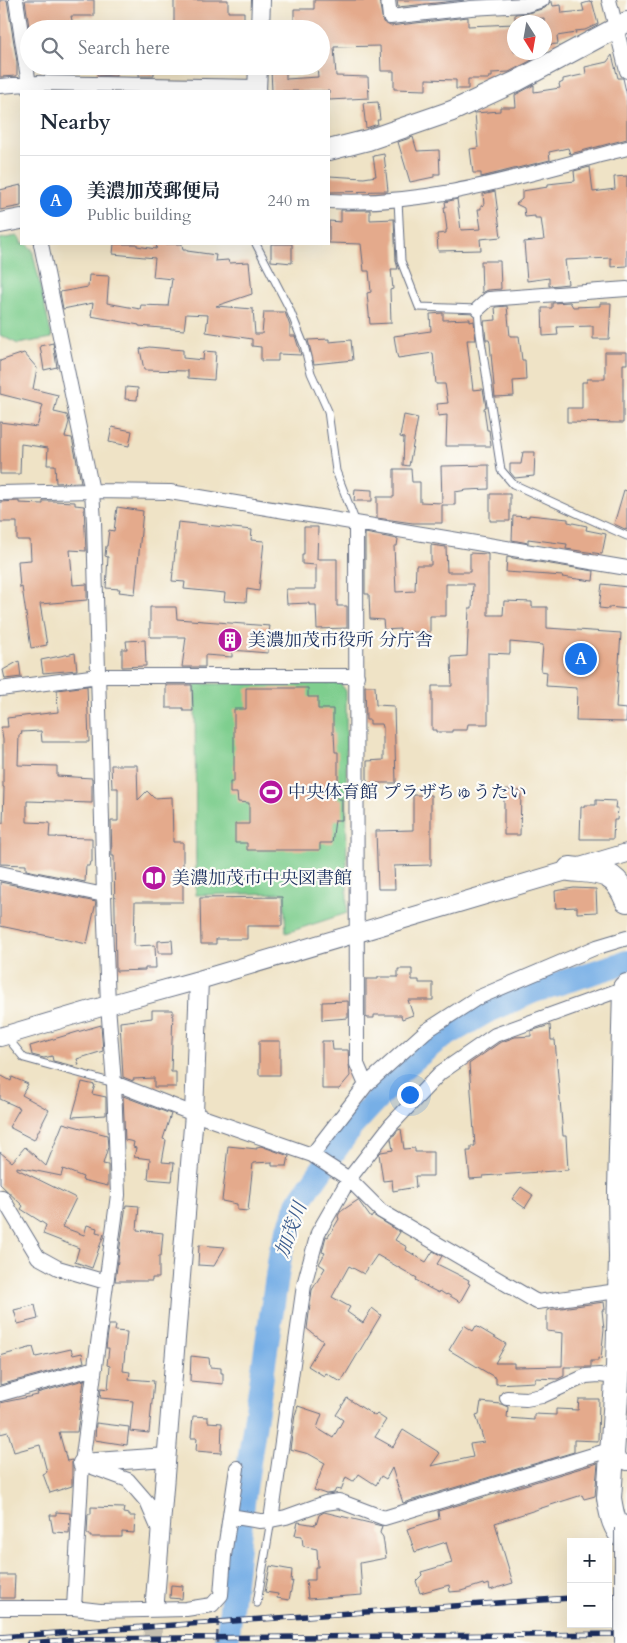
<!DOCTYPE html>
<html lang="en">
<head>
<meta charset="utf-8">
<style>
	body { margin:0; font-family:Cardo,"Noto Serif JP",serif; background:#f2f2f3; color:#1f2937 }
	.controls { position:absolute; right:15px; bottom:15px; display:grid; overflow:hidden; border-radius:0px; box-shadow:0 5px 20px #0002 }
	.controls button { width:45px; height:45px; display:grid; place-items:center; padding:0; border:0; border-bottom:1px solid #e0e1e3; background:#fff; color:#1f2937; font:25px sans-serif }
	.compass { position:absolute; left:507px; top:15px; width:45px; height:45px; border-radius:50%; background:#fff; box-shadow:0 5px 20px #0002; rotate:169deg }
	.you { position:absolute; left:409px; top:1094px; width:18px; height:18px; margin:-12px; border:4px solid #fff; border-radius:50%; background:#1a73e8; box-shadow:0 0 0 8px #1a73e833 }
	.badge { display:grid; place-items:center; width:32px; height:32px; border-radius:50%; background:#1a73e8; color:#fff; font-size:16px; font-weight:700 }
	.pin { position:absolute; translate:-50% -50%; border:2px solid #fff; box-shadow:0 1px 5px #0006 }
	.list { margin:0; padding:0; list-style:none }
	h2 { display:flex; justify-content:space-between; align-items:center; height:65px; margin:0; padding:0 20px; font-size:21px }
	h2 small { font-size:16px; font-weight:400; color:#747a83 }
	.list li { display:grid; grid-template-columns:32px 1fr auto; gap:15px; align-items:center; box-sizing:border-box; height:90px; padding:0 20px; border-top:1px solid #e0e1e3 }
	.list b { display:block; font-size:19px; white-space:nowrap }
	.list p { margin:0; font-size:16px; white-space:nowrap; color:#747a83 }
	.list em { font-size:16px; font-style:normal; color:#747a83 }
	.icon { flex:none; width:28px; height:28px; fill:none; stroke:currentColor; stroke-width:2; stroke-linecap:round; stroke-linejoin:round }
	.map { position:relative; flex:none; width:627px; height:1643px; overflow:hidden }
	.search { position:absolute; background:#fff; box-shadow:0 5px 20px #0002; left:20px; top:20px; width:310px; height:55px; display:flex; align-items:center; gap:12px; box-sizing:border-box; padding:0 18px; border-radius:28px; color:#747a83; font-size:19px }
	.panel { position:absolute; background:#fff; box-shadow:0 5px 20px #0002; left:20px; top:90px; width:310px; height:155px; border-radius:0px }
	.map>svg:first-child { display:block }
	.green { fill:#7ece8e; stroke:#4c7e76 }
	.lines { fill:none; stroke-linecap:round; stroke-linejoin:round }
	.river { stroke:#77afe6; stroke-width:24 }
	.building { fill:#e4aa8c }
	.tertiary-tunnel { stroke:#c5bfb1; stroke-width:18; stroke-dasharray:18 9; stroke-linecap:butt }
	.service-casing { stroke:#656e82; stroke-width:9 }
	.minor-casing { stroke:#656e82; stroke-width:16 }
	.tertiary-casing { stroke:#656e82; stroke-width:20 }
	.secondary-casing { stroke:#656e82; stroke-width:22 }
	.trunk-casing { stroke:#656e82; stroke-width:26 }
	.path { stroke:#656e82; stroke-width:2.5; stroke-dasharray:4 4; stroke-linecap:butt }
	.service { stroke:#fff; stroke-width:7 }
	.minor { stroke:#fff; stroke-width:14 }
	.tertiary { stroke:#fff; stroke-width:18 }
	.secondary { stroke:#fff; stroke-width:20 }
	.trunk { stroke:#fff; stroke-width:24 }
	.rail-casing { stroke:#1b2f5e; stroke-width:5.5 }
	.rail { stroke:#fdfcf7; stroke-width:4; stroke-dasharray:11; stroke-linecap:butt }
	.trunk-bridge-casing { stroke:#656e82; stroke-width:26; stroke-linecap:butt }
	.trunk-bridge { stroke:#fff; stroke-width:24 }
	.labels { text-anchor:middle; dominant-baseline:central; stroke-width:4.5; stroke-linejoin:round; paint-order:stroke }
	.poi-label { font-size:18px; fill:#1b2f5e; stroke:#fdfcf7; text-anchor:start }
	.water-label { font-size:19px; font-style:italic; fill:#3b5c8e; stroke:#fdfcf7 }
</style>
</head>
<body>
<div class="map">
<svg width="627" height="1643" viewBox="0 0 627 1643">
	<rect width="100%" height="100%" fill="#fdfcf7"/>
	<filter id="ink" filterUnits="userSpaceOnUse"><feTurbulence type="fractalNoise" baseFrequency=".02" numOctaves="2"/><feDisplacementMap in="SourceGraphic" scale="10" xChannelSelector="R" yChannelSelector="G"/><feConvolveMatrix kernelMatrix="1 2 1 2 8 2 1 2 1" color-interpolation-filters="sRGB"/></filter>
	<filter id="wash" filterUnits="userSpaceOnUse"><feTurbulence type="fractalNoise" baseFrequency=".0096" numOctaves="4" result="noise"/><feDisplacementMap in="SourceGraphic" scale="20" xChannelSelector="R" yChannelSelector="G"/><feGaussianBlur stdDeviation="1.12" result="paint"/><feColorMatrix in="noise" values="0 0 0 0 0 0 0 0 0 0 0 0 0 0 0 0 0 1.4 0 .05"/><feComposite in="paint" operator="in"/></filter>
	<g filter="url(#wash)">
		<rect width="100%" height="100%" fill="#efe3c6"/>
		<path class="green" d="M17,236L21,240V244H26L32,249L52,338L18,344L0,335V239Z
			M340,683L346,691L347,913L286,933L284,893L196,895L195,684Z"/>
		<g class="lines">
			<path class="river" d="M227,1643L244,1495L281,1250L299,1202L352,1126L377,1099L399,1072L435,1042L486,1012L534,991L627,962"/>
		</g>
		<g id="blocks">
			<path class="building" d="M0,0H7L17,62V76L0,77Z
				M25,0H94V16H71L73,25L52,29L51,24L29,27Z
				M174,0H228V12H244V23H174Z
				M314,0H379L383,22L390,26L468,17V26L514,24V52H531L532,60L509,72L492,73V77H489V79H468V89H456V80L426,79V90L394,89V71H381L380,46L334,47L336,76L368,77L369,98L329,100V91H272L271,70H286V79L318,77L317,66H321V29H294V9H314Z
				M397,0H464L398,7Z
				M592,1L598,24L585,30L575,31L576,33L557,36L558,44L544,45V18L515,21V14L528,13L545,8L550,2H552L553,6L561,5L562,13L584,11L582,4Z
				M612,55L618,78H623L627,96V139L570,154L568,148L549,152L550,160L481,177V173H473L470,149L478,148L475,113L500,111V107H516L515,95L534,85V92L560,88L559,84L563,82V79L586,74L585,67L607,62Z
				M97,66H116V76L97,75Z
				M139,66H154V76H139Z
				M378,102L380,120H377L378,124L366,128L363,103Z
				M413,137L417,151L439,150L440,174H434V177L410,182L398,142Z
				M384,154L388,191L329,192V176L364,178L376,176L373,156Z
				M590,167L593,192L615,189L614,177L627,176V266L611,267V258L565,260L568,284L549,286V278L527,281L524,242L544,240L541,218H535V216L525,217L524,208L516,204L522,199V191L548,187V184L575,181L574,171Z
				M21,185V206L0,210V190Z
				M495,191L501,237L480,239L481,250L438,251L437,234L446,233V230H447L444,207H446L445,202L457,199L461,230L481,229L478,209H481V206L484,205L483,194Z
				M341,210H370V220L394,219L396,261L398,269H391L393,289L390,290L391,323L370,324L367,293L371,292L369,271H364L361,244L329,243V221L341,222Z
				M114,244H137V246L156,249L157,244H182L183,250H187V251L216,255L215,261L228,260L229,263L249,262L252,294L216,306L253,309L255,334H262L264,312H285L290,326V336H295L301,355L278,354V361H261V347L252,346V339L206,332L208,315L186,314L184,330L139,326V325L91,316L93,303L63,309L60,292L88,287L89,275L109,276L107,303L140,309L141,305L168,306L172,279L153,277L155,258L113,254Z
				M271,244H292V263L271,261Z
				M481,261H500L501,289L488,290L482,293Z
				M570,302L573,307L600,306V303H611L609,339H593V326L557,327L558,335L543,336L542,308H552V303Z
				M507,306L510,336H519L522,360H525L526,380L513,381L514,396L495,397L490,343L489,340H486L484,321L496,320L495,307Z
				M443,313V320L470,319V322L474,321L476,340H467L473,390L483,389L486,407L484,408L487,430H489L491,446H446L447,415L438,416L437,404L448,403L445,384H436L433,353L398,358L397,355L394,336L431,331L430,314Z
				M329,339V342L351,340L353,360L314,364L308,340Z
				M53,343L57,367L44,370L40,346Z
				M149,347L183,350V358L203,360L204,351L216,352L214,380L188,378V371L144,370L140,349Z
				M605,352H627V364H623V423L567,422V408H582V382H587V379H605Z
				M24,353L37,368L33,389L58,395L54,412L67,415L69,422L65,437L72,438L81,482L56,483L55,465H47L48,448L21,444L20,474H0V422L37,427L43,405L0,394V361Z
				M126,387L138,388L137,400L125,399Z
				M404,415L418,418L409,466L403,465L404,438L400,437Z
				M112,427L132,431L129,446L109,442Z
				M523,452H535L534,476L515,478L510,472V464H521Z
				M489,465V489L467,490L455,492V505H442V523H413L377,518V497H394V469H411L412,482H420V502L442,503L441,466Z
				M355,489L372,490V501H354Z
				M624,490L627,491V530L614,524Z
				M490,494H510V521H490Z
				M19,501V503L43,504V501H53L75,502V505L84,506L86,551L70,550L73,585L87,584V600L40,604L47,645L31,648L22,587L20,588L18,561L31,560L30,540H17V522H0V502Z
				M117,507L143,511L135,594L119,592L120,589L106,588L108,557L105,556L106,546H107L109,530L114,531Z
				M529,515L568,519V522L587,526L586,530L606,534L602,554L566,549L567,544L528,539V543L512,540L513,516L529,517Z
				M178,522L252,530L251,540L264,541L259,591L247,589L246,602L224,601L225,593L184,589L185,582L172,581Z
				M304,527H318L317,559H337V606H347V628L317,629L316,605H309V603L287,604L286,589H316V565L302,564V554H304Z
				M365,533L398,539L397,546H394L396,592L415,591L416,565H431V545L446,547L447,572H470V553L488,554V615H503L504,601L532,602V607H547V628L621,633L616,708L627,709L626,722L576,721L577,688L546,686L547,672L541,671L543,645L510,642V654L488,653V724H468L467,730H452V732H436V730H432V686H452L451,657L467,656L469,608H472L473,584H446V616H430V632H400V629L384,630L383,620L370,619L369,594H365Z
				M507,557L594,571L593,581L562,577L563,576L506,572Z
				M602,584L627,587V609L609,607V609L599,608Z
				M150,607H176L177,619L270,626L269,632L275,633L274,647L268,646V653L232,650V657L205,655V667H182L186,637H150Z
				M145,640L146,666L122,667V649H127L126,641Z
				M75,653L77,670L43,673L41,660Z
				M19,661L21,677L5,679L3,670Z
				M166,685H192L193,711H183V708H166Z
				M87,686L89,742H42L41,731L21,732L22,734L19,735L18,765L57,766V776L92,778V803L27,801V822L50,823L49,837L92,838V862H90L89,866H86L85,882L26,870V865L0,864V823H3L4,787H3V740L1,727H8L7,718L58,712L57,690Z
				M365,686H375L376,705L394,706L396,783H367V761L383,760V727L382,724H370V720H366Z
				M246,688H308V697H318V709H333V734L334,733L335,752H338V799H342V820H335L332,843H320V850H247V843H235V824H249V803L238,802L237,793H230V782H234V709H246Z
				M111,765H137L138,800L147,791L154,798L172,797L173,842H183V902H135L134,946L155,945L156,968H145V970L116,971L114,856H112L111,821H118V788H112Z
				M506,790L520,791V794H521L520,835H504V794H506Z
				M413,795H431V865L394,866L395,889H378L376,831L413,830Z
				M596,800L616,801L615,808H618L617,820H614L613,839H580L581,807H584V805H596Z
				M0,882L96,902L87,944L0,926Z
				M574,888L596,889L597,912L577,913V907L556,908L555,891Z
				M282,897V926H247V939H216V944H201L200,898Z
				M172,940L173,953H158V941Z
				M398,969H412V980H419V983H433V1000H408L413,1015L402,1019L401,1015H374V1018H366V979H378V977H398Z
				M348,1001V1018L322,1020V1002Z
				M152,1010H173L171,1072H176V1087H154V1078L133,1079V1081L123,1077L120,1022L152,1018Z
				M101,1025L103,1051L77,1059L79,1065L74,1066L53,1061L52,1056L44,1058L32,1055L30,1046Z
				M550,1025L551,1040H555L563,1136H566L568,1170L483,1176V1178L470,1179L467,1151H471V1146H475L469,1064L499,1043L515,1037L531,1036V1031Z
				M259,1041H280V1075H259Z
				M322,1041H332L333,1050H348L350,1076L339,1089H322Z
				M0,1075L11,1081L12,1077L28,1084L22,1095L49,1110L34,1140L9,1127L20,1108L0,1099Z
				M82,1082L95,1085L92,1094L106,1097V1115L72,1117Z
				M123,1096L171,1114L163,1139L166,1140L162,1162L174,1163L172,1181L148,1179L150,1159L134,1157L136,1148L133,1147L134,1142L125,1140Z
				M63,1123L107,1135L108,1147L103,1164L108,1165V1186L82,1180L83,1177L63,1169L61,1176L17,1167V1169L76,1198L62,1227L84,1235L87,1225L97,1228L96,1232L104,1234L92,1268L75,1262L79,1248L43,1234L46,1225L21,1209L23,1206L0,1184V1152L12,1162L25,1147L46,1166Z
				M401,1129L404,1149L415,1148V1152H433V1176H415L416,1187L393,1191L392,1180L383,1181L379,1154L381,1152L393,1150L391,1139L398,1130Z
				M228,1146L257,1149V1147L261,1146L289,1156L287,1166H272V1162L253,1163L248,1211L237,1210V1204L222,1201Z
				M521,1187L533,1195L525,1208L512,1199Z
				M358,1200L371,1218L373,1215L400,1232L395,1240L407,1247L406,1250L426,1262L433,1251L442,1256L437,1264L469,1280L468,1283L470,1284L460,1302L447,1294L446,1295L440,1291L439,1293L429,1288L416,1280L417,1278L377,1255L364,1274L349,1266L332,1297L350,1307L347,1312L363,1323L372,1308L381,1315L341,1382L326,1373L324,1376L308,1366L323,1341L307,1329L312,1290L325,1268L319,1264L325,1253L322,1252L326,1236L328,1237L339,1219L338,1216L340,1212Z
				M126,1205L139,1206L137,1230L163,1233L161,1256H159V1278H152V1281H115Z
				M199,1245L225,1247L214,1266L198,1265Z
				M604,1302L605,1310H602L604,1329L601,1359L598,1358V1361H591V1367H564V1376L558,1379L535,1378V1382L496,1384V1378L449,1350L464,1325L473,1331L476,1326L506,1344L495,1363H514V1367L562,1366L563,1333L547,1331V1310Z
				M35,1305L38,1319L18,1324L14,1310Z
				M109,1325H116L115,1331L127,1332L123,1371L130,1372L129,1379L154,1381L149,1433L130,1431L133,1401L100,1398L101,1388L108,1389L110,1366L107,1365L109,1348H106Z
				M33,1347L36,1357L71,1349L73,1355L82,1353L84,1362L0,1385V1356Z
				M191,1356L209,1358L210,1367L221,1368V1373H223V1384L190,1381Z
				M84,1380L77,1432H59L67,1461L72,1460V1486L50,1493L43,1474L47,1472L40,1445L14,1452L8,1432L0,1434V1403L38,1395L37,1393Z
				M347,1398L375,1416L377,1414L386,1420L375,1437L393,1447L403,1430L440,1453L431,1466L473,1457L470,1444L484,1442L476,1415L479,1414L481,1402L501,1404L508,1407L507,1418L534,1420V1414L556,1415V1409L578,1410L579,1399H599L598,1441L574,1440V1452L403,1503L392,1468L386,1479L381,1476L376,1485L359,1474L355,1480L353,1481L346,1477L341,1490L336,1489L334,1493L326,1494L314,1490L325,1463L309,1454L290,1449L295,1415L298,1406L322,1414L317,1428L333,1438L343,1420L336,1415Z
				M193,1416L208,1417V1422L222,1423L221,1453L196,1451L197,1438H191Z
				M96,1423L129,1427L127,1445L95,1440Z
				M598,1463L595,1496L584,1499L582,1495L495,1523L513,1583L490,1590L489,1584L484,1586L483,1584L461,1591L450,1592L449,1585L420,1593L416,1581L422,1575L421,1572L452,1563L446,1542L415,1552L407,1529L439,1519L438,1511Z
				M91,1507L124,1508L123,1513L129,1514V1516H135L134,1533L122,1532V1537H90V1534H87L88,1514H91Z
				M56,1512L70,1513L69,1533L53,1532L50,1515H56Z
				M324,1512L382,1526L380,1533L383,1537L386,1558L360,1563L362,1595L308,1599L306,1580H315V1567H318L317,1549L303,1546L302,1536L295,1535L298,1522L316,1525L319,1515Z
				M270,1566L292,1570L291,1582L293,1581L289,1600L277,1598L278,1594L265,1592Z
				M0,1575H15L14,1598H0Z
				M171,1585L183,1586L182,1599L170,1598Z"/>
		</g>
	</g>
	<g filter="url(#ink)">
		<use href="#blocks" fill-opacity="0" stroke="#656e82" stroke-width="1"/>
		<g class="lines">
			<path class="tertiary-tunnel" d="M152,1643L155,1600"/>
			<defs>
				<path id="service" d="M398,200L401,261L419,307L478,309L480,334L501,470L513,484L627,536
					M256,244L289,308L304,345L311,373L328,411L336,471L356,523
					M6,1036L24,1058L114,1083
					M257,1603L271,1520"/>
				<path id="minor" d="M16,0L30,91
					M388,0L390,17L471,8L526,5L542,0
					M609,0L627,71
					M0,86L39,83L257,87
					M329,201C430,207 530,173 627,148
					M478,309L489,299L627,289
					M0,493L92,491L170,492L627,568
					M356,524L357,1064L366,1085
					M0,689L98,676H357
					M0,873L104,895
					M114,1083L194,1114L312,1155L349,1179L381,1211L537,1302L625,1290
					M312,1155L366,1085L426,1031L477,998L597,947L627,938
					M0,1198L2,1197L38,1257L58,1268L106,1282
					M0,1394L95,1368
					M507,1398L526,1399L542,1396L586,1376L599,1375L617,1377
					M84,1464L128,1480L147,1502L160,1532
					M230,1516L260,1521L271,1520L286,1517L325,1503L339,1501L384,1518L603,1452L611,1454L627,1463
					M271,1520L304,1285L318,1233L349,1179L391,1125L440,1073L495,1035L625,988
					M0,1608H74L82,1463L118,1195L114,1083L108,1005L104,895L94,522L92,491L41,244
					M74,1608L100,1611L186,1609L212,1605L221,1595L224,1556L237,1468"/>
				<path id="tertiary" d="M260,29L261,0
					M257,91L258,66
					M0,1037L108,1005L199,980L627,853
					M82,1463L166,1457
					M155,1600L194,1114L199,980"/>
				<path id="secondary" d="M329,150L368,140L452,111L517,81L627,22
					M0,223L21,219"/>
				<path id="trunk" d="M570,869C599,872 614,869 627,900
					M627,986L625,988L620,1190L621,1257L618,1367L609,1498C612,1517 614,1527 627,1542"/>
			</defs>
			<use href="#service" class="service-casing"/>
			<use href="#minor" class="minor-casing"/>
			<use href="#tertiary" class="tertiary-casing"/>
			<use href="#secondary" class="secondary-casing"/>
			<use href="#trunk" class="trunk-casing"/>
			<path class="path" d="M217,1643L218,1617"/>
			<use href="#service" class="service"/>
			<use href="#minor" class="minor"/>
			<use href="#tertiary" class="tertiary"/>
			<use href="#secondary" class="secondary"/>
			<use href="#trunk" class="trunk"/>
			<defs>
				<path id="rail" d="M608,1596L627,1595
					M0,1637L571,1598
					M29,1643L79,1639L627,1634"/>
			</defs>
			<use href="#rail" class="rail-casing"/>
			<use href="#rail" class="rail"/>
			<defs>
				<path id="trunk-bridge" d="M627,1643V1528"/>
			</defs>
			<use href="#trunk-bridge" class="trunk-bridge-casing"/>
			<use href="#trunk-bridge" class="trunk-bridge"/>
		</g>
	</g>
	<defs>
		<symbol id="building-disc" viewBox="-11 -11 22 22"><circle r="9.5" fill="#b5179e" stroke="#fdfcf7"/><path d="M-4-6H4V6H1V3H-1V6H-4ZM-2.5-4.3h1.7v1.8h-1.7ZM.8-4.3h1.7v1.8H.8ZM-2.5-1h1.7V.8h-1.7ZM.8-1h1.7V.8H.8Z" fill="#fff"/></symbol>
		<symbol id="stadium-disc" viewBox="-11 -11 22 22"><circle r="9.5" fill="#b5179e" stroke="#fdfcf7"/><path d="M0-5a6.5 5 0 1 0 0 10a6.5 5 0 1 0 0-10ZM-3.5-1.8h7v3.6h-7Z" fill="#fff"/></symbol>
		<symbol id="library-disc" viewBox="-11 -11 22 22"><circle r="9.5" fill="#b5179e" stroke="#fdfcf7"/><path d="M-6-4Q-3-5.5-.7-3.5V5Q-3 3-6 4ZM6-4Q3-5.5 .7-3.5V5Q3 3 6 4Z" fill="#fff"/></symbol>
	</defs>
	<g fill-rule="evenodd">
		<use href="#building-disc" x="216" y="626" width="28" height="28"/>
		<use href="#stadium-disc" x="257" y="778" width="28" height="28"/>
		<use href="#library-disc" x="140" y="864" width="28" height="28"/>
	</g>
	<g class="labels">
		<g class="poi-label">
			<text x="248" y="640">美濃加茂市役所 分庁舎</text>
			<text x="288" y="792">中央体育館 プラザちゅうたい</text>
			<text x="172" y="878">美濃加茂市中央図書館</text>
		</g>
		<g class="water-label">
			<text transform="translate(291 1230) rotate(-70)">加茂川</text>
		</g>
	</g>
</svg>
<div class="controls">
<button>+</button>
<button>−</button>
</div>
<svg class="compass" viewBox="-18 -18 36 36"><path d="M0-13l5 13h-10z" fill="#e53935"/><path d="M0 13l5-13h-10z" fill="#747a83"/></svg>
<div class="you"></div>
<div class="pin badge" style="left:581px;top:659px">A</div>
<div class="search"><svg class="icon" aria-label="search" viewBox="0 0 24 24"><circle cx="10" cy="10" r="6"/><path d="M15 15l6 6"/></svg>Search here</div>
<section class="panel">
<h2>Nearby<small></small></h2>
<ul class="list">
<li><span class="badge">A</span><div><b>美濃加茂郵便局</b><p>Public building</p></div><em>240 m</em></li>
</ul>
</section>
</div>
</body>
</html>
